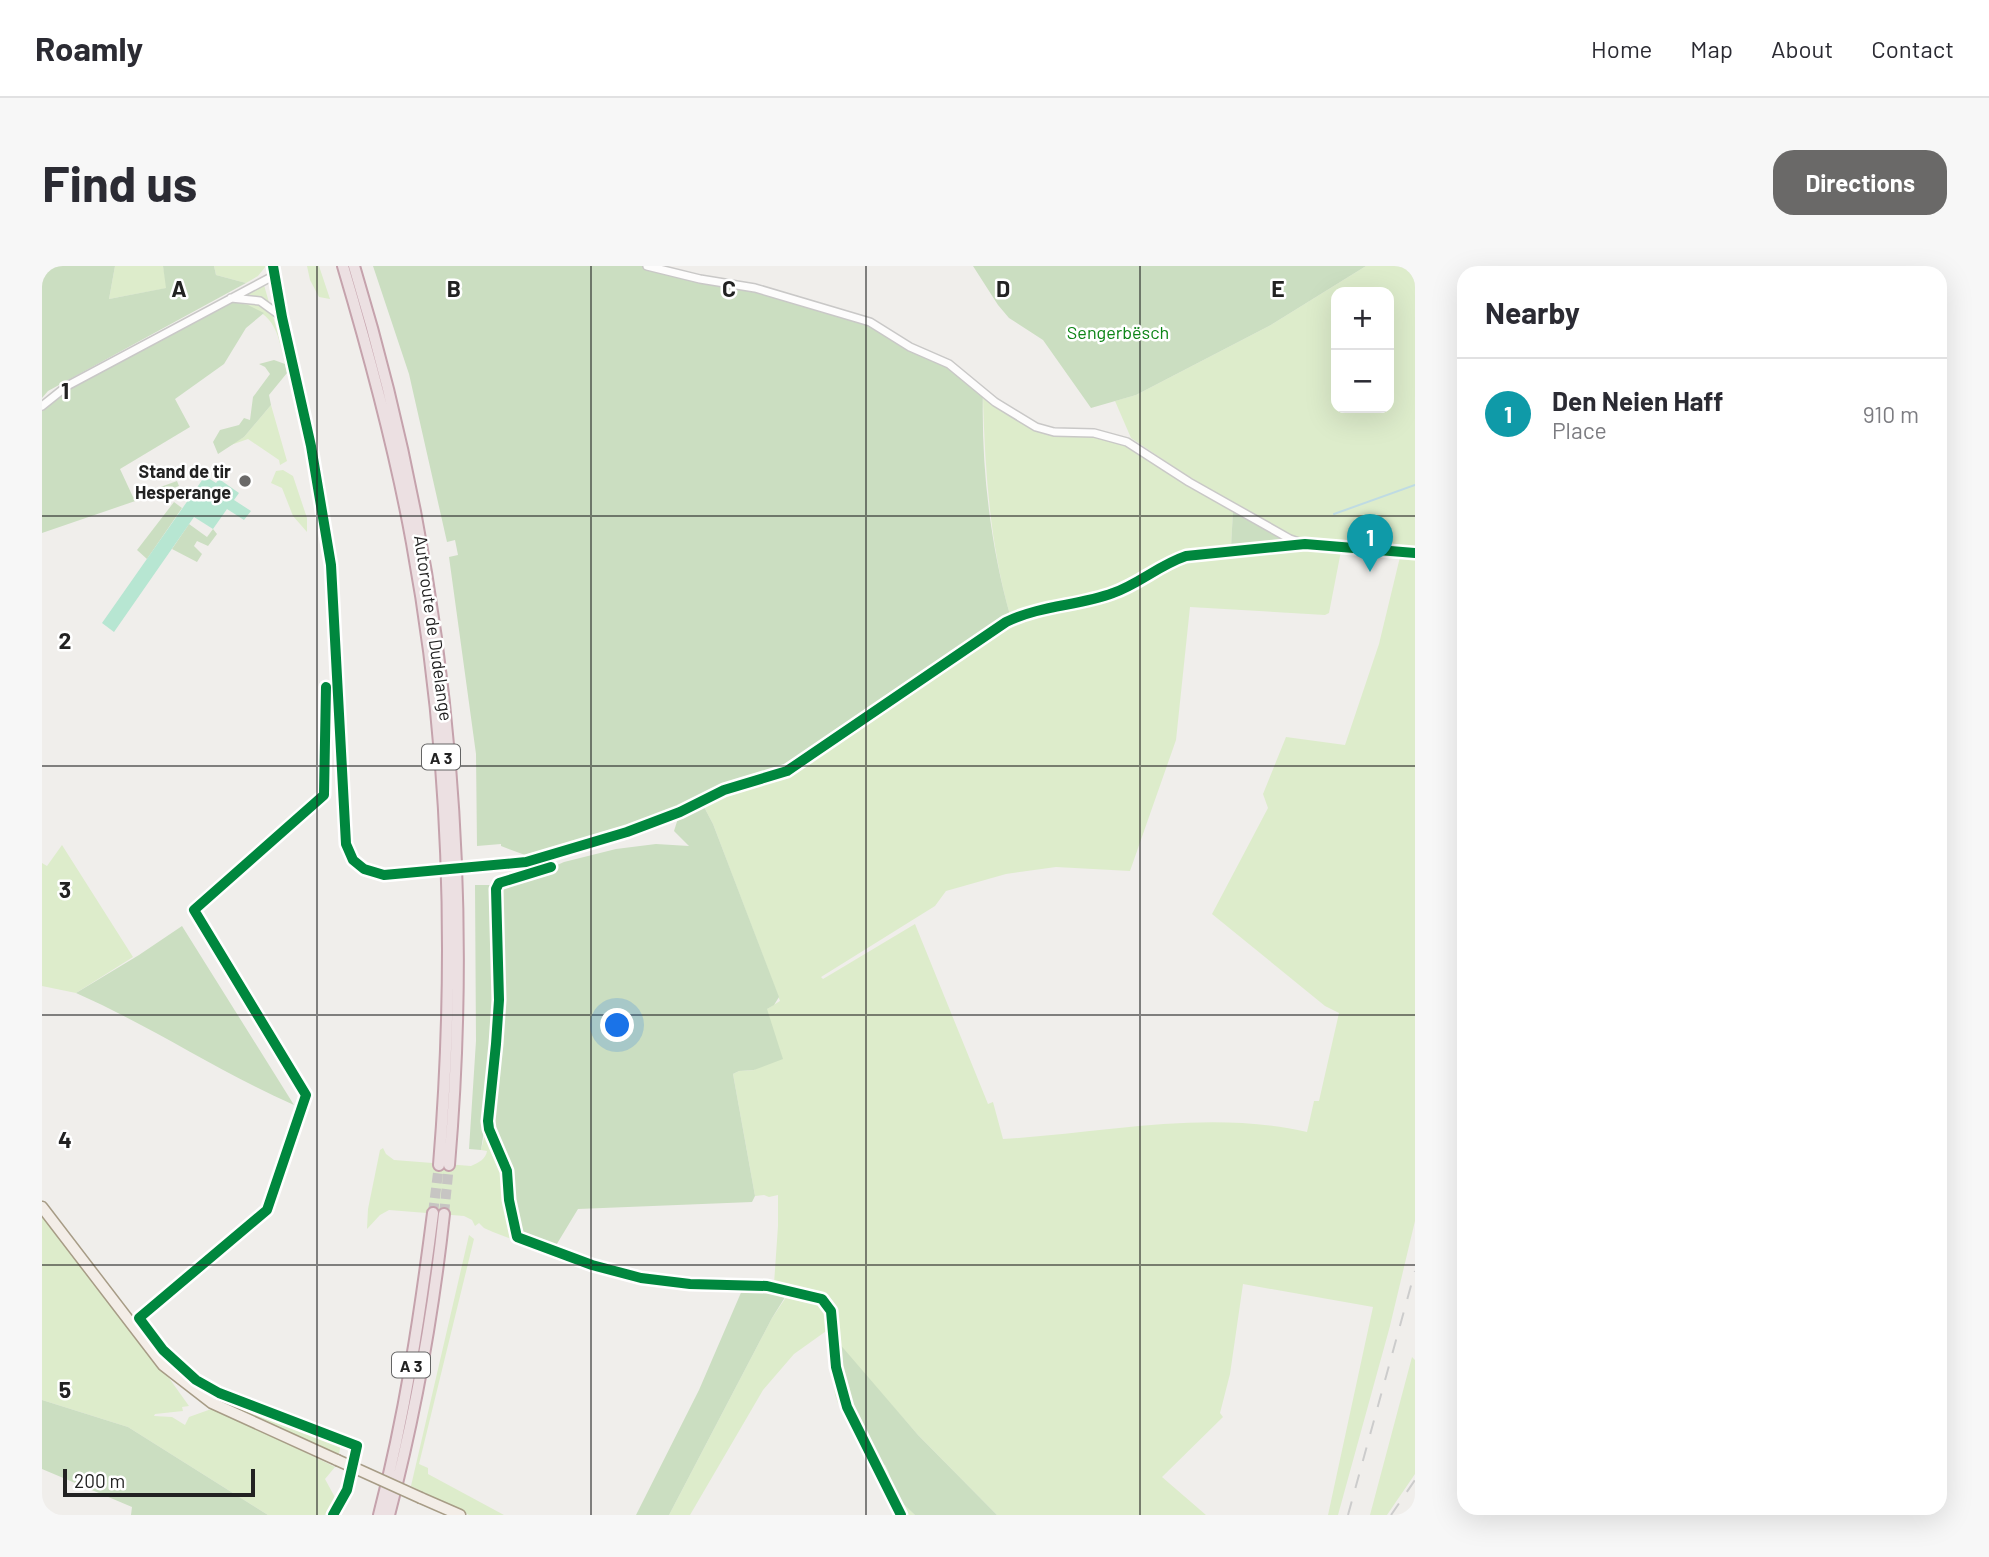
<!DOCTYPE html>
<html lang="en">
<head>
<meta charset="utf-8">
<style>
	body { margin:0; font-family:Barlow,sans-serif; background:#f7f7f7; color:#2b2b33 }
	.controls { position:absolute; right:21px; top:21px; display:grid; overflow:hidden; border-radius:14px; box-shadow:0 7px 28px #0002 }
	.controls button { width:63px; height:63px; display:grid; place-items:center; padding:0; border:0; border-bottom:2px solid #e1e1e2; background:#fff; color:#2b2b33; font:35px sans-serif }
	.scale { position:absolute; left:21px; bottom:18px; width:192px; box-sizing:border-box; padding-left:7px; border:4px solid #222; border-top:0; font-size:19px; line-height:24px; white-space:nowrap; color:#222; -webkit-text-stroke:5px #fff; paint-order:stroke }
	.you { position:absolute; left:576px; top:760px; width:24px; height:24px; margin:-18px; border:5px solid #fff; border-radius:50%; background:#1a73e8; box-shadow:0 0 0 10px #1a73e833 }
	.badge { display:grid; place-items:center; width:46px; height:46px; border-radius:50%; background:#6a6968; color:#fff; font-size:23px; font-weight:700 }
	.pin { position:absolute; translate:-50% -58px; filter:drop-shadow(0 2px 4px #0008) }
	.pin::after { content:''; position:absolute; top:37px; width:24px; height:21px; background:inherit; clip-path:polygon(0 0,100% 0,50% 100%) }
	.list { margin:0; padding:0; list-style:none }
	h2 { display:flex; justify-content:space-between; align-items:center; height:91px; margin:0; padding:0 28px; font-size:30px }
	h2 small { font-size:23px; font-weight:400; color:#7c7c81 }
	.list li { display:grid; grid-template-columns:46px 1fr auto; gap:21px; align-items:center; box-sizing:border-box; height:112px; padding:0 28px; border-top:2px solid #e1e1e2 }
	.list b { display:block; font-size:26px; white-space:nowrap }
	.list p { margin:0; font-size:23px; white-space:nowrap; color:#7c7c81 }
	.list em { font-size:23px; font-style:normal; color:#7c7c81 }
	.map { position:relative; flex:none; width:1373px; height:1249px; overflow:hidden; border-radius:21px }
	header { display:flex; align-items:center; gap:42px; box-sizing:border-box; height:98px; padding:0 35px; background:#fff; border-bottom:2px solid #e1e1e2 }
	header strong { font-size:33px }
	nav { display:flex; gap:38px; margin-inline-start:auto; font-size:24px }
	.intro { display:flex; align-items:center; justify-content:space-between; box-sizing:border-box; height:168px; padding:0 42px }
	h1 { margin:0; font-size:49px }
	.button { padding:18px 32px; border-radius:21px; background:#6a6968; color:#fff; font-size:24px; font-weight:700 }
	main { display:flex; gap:42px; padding:0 42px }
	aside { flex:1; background:#fff; border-radius:21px; box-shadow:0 7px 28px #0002 }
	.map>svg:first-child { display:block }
	.grass { fill:#ddeccb; fill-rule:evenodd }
	.forest { fill:#cbdec1 }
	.pitch { fill:#b7e6d2 }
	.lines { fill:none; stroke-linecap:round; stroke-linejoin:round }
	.stream { stroke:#bfdbe3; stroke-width:2 }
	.highway-tunnel { stroke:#c7c5c3; stroke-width:10; stroke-dasharray:10 5; stroke-linecap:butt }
	.minor-casing { stroke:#c9c8c7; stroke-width:10 }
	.major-casing { stroke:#a79c86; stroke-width:13 }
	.highway-casing { stroke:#c5a2ac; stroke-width:14 }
	.minor { stroke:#fdfcfc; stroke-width:7 }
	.major { stroke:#f3ede7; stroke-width:10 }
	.highway { stroke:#ece0e2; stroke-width:10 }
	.rail { stroke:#ccc; stroke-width:2; stroke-dasharray:14 14; stroke-linecap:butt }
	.major-bridge-casing { stroke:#a79c86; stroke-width:13; stroke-linecap:butt }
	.major-bridge { stroke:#f3ede7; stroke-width:10 }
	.cycleway-casing { stroke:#fff; stroke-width:15 }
	.cycleway { stroke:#00873e; stroke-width:10 }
	.grid { fill:none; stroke:#222; stroke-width:2; stroke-opacity:0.55 }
	.poi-dot { fill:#6a6968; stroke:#fff; stroke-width:2.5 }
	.labels { text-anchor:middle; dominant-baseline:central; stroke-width:5; stroke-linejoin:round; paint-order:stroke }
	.shield { fill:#fff; stroke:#646464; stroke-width:2 }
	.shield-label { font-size:16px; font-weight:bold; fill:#222 }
	.park-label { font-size:18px; fill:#0c8416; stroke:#fff }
	.poi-label { font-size:18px; font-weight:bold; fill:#222; stroke:#fff; text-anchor:end }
	.street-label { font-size:18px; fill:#222; stroke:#fff }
	.grid-label { font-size:23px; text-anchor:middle; font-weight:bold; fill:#222; stroke:#fff; stroke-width:5; stroke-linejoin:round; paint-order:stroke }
</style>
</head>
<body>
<header>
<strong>Roamly</strong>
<nav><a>Home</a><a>Map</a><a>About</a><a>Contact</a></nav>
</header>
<div class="intro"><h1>Find us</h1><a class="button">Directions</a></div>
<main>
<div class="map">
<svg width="1373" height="1249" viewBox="0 0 1373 1249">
	<rect width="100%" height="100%" fill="#f0eeeb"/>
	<path class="grass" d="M73,0H121L125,22L67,33Z
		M172,0H224L216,10L204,17L174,9Z
		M265,0H277L288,33L277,31L268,14Z
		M1324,0H1373V283L1355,284L1261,274L1252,271L1153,215L1089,172L1073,135L1094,129L1227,60ZM1294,26H1347V142H1294Z
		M222,19L247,106L245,107C235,67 237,46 191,36Z
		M941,132L993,165L1010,170L1050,171L1083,179L1191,245L1189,281L1128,291L1072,321L1053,328L989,340L968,349C948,278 943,206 941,132Z
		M229,139L245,195L238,199L237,194L206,173L186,180L202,171Z
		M241,204L251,210L265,252V266L251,250L240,222L229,217L234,205Z
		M1263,282L1299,285L1287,347L1283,349L1148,341L1134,474L1088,605L1014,601L964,608L904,625L893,640L779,711L781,713L873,658L946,838L951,836L961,873C1062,867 1165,843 1265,866L1272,835H1277L1297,747L1283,740L1170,648L1226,542L1221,528L1244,471L1303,479L1337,378L1358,291L1373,290V955L1348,1060L1296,1249H1286L1331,1041L1201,1018L1188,1108L1178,1147L1181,1151L1120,1211L1164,1249H955L876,1169L794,1076C796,1122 818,1158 839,1198L843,1199L849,1210L854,1230L873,1249H855C838,1212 820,1175 799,1142C794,1135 791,1124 793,1116L787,1063L752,1088L721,1124L648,1249H627L730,1052L747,1027C699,1017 648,1023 598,1015C548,1006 499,984 451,966L442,962L437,957L433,960L430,954L422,950L347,944L338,949L325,963L326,943L338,884L341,882L344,888L352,894L429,900C436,897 444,893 445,885L439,884L446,855L465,891L476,969C514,981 551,999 590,1007C637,1017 684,1016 732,1018L736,960V929L727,931L722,929L713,930L691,808L697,805L713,804L725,743L738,735L671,558L661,539L667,533L684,526L750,506L983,349L1058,334L1078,327L1114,304L1132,296L1147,293Z
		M20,579L91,691L34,727L0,720V597L5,600Z
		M0,949L122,1105L147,1140L140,1141L141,1145L113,1148L112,1150L130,1151L143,1159L147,1151L172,1142L293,1201L283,1213L296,1237L293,1249H226L86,1161L0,1134Z
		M427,969L432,973L377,1198L386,1202V1208L462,1249H427L369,1220Z
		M108,1071L122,1088L152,1116L173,1129L299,1177L297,1188C259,1172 219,1158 183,1140C153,1124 126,1099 104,1074Z
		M1370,1091L1373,1094V1208L1345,1249H1328Z"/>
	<path class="forest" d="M12,0H73L67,33L124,22L121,0H172L174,9L204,17L6,125L0,132V7Z
		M331,0H605L713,22L828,56L907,98L941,125C939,199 948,278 968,349L920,384L743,504L667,529V533L661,539L671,558L737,731L732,739L725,743L741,793L712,804L697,805L691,808L713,930L710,936L536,943L513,981L476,969L465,891L446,856L442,865L439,884L427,883L434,775L433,619H450L454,623L458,617L477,616L522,596L574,583L614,578L647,580L632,565L638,546L557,574L483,589L459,580V578L435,580L434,488L407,291L416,289L413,274L405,276L367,108Z
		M931,0H1324L1227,60L1094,129L1049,142L1001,74L967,52L956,39Z
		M191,36L206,39L222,47L204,62L182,98L133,133L148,161L78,203L91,231L135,215L137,220L0,267V144L11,133L26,124Z
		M232,94L243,98L245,107L227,129L229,139L202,171L176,188L171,176L178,164L197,159L202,152L208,154L211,131L228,108L223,101L217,98Z
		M132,236L140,242L105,293L95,284Z
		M1191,245L1243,275V278L1189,281Z
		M147,258L165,271L171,263L175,268L166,280L155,275L152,280L160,288L155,296L130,283Z
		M140,660L252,839C177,806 109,760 34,727L97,689Z
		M701,1022H724L749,1026L745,1028L730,1052L627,1249H594L657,1124Z
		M794,1076H796L876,1169L955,1249H873C864,1240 854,1233 850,1221C847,1211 849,1209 843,1199L839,1198L800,1121Z
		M0,1134L86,1161L226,1249H89L90,1241L0,1203Z"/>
	<path class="pitch" d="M163,210L174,217L177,213L197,227L192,234L209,245L202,254L185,243L171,263L152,251L72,366L60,357Z"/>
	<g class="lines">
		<path class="stream" d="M1292,248L1373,219"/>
		<path class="highway-tunnel" d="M391,947L397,899
			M402,948L407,899"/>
		<defs>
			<path id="minor" d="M231,0L253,103
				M605,0L658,13L713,22L828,56L868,81L907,98L953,136L994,161L1012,166L1052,167L1085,176L1147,216L1248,273L1263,278L1373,287
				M189,32L218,35L240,51
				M0,140L25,120L233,9"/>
			<path id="major" d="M0,941L121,1099L170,1137L295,1194
				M379,1232L418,1249"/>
			<path id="highway" d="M301,0C328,91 353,183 370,277C408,482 414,691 397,899
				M312,0C401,292 433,595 407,899
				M337,1249C363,1149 378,1049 391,947
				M347,1249C373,1150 391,1049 402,948"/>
		</defs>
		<use href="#minor" class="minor-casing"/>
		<use href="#major" class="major-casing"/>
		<use href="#highway" class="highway-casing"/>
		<use href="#minor" class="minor"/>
		<use href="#major" class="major"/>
		<use href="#highway" class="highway"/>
		<path class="rail" d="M1306,1249L1373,1005
			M1349,1249L1373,1214"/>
		<defs>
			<path id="major-bridge" d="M295,1194L379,1232"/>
		</defs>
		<use href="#major-bridge" class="major-bridge-casing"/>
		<use href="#major-bridge" class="major-bridge"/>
		<defs>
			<path id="cycleway" d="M231,0L240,51L269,180L289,299L304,578L311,594L322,603L342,609L484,596L585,566L638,546L682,524L745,505L964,356C999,339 1036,340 1071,327C1097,318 1117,299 1144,290L1263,278L1373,287
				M284,421L282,529L152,644L264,829L225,944L97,1052L121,1084L154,1114L177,1127L315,1180L305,1224L291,1249
				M509,601L457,617L454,623L457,734L454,778L446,855L447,863L465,905L467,934L475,971L550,999L599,1012L648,1018L725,1020L780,1033L789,1045L794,1101L805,1141L859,1249"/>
		</defs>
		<use href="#cycleway" class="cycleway-casing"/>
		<use href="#cycleway" class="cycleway"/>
	</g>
	<path class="grid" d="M275,0V1249M549,0V1249M824,0V1249M1098,0V1249M0,250H1373M0,500H1373M0,749H1373M0,999H1373"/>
	<circle class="poi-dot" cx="203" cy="215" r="7"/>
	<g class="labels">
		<g class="shield">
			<rect x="380" y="478.5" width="38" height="25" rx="5"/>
			<rect x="350" y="1086.5" width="38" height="25" rx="5"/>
		</g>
		<g class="shield-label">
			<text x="399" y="491">A 3</text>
			<text x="369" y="1099">A 3</text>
		</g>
		<g class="park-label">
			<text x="1076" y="66">Sengerbësch</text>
		</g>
		<g class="poi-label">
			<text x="189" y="205">Stand de tir<tspan x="189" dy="21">Hesperange</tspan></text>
		</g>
		<g class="street-label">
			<text transform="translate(392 362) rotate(82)">Autoroute de Dudelange</text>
		</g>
	</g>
	<g class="grid-label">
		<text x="137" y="31">A</text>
		<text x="412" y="31">B</text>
		<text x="687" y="31">C</text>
		<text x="961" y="31">D</text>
		<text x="1236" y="31">E</text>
		<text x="23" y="133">1</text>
		<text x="23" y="383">2</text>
		<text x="23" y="632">3</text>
		<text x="23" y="882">4</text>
		<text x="23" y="1132">5</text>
	</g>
</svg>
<div class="controls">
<button>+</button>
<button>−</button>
</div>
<div class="scale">200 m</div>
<div class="you"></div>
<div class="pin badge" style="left:1328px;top:306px;background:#0f9aa8">1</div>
</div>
<aside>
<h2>Nearby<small></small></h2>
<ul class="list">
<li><span class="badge" style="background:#0f9aa8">1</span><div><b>Den Neien Haff</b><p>Place</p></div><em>910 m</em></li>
</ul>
</aside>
</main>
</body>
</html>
